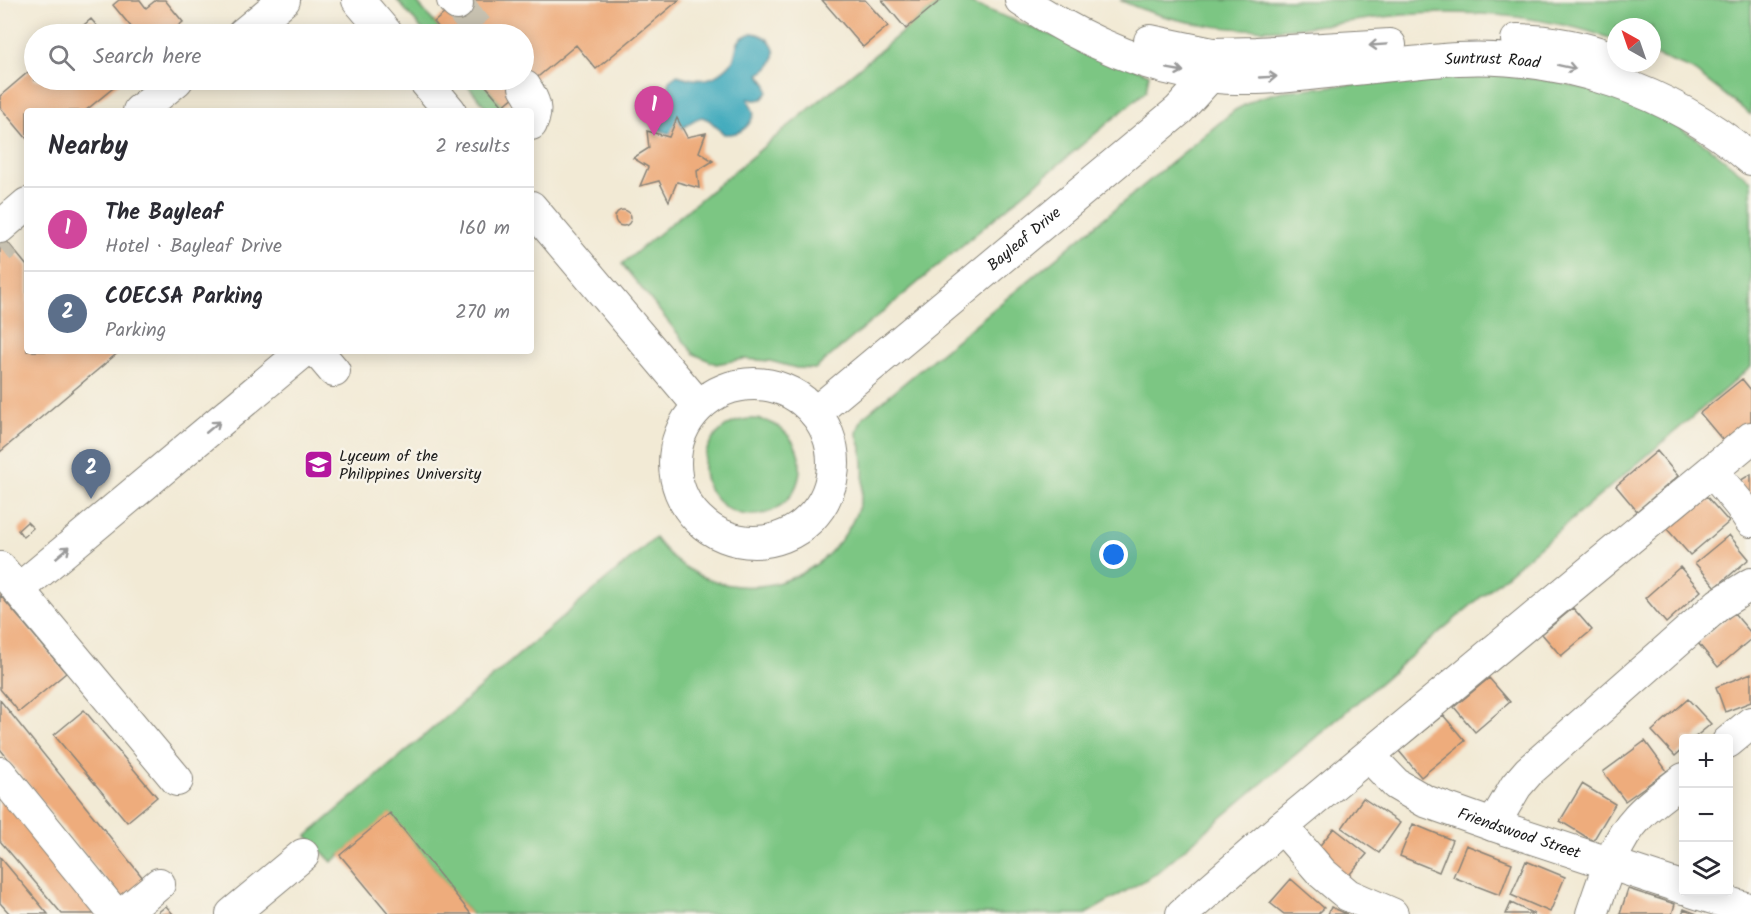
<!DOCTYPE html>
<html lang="en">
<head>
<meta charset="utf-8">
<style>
	body { margin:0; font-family:Kalam,sans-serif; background:#f2f2f3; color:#2b2b33 }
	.controls { position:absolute; right:18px; bottom:18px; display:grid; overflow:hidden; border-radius:6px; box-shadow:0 3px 15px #0003 }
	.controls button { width:54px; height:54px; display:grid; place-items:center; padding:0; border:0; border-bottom:2px solid #e1e1e2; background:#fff; color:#2b2b33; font:30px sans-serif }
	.compass { position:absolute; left:1607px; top:18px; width:54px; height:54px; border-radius:50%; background:#fff; box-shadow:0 3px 15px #0003; rotate:320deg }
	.you { position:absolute; left:1114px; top:555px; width:21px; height:21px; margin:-15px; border:4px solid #fff; border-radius:50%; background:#1a73e8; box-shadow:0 0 0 9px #1a73e833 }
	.badge { display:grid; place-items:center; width:39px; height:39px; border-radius:50%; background:#111827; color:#fff; font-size:20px; font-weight:700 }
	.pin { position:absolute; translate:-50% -50px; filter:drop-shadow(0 2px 3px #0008) }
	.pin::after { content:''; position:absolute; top:32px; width:21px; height:18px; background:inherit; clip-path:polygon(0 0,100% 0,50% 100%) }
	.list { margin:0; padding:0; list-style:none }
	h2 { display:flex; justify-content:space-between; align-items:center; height:78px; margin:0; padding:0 24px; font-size:26px }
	h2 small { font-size:20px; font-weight:400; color:#7c7c81 }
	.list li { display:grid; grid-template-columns:39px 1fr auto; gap:18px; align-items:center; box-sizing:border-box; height:84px; padding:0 24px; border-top:2px solid #e1e1e2 }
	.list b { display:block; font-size:22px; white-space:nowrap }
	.list p { margin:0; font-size:20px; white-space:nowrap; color:#7c7c81 }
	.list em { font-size:20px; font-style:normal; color:#7c7c81 }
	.icon { flex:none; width:33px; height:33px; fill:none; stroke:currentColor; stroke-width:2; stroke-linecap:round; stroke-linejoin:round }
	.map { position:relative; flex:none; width:1751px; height:914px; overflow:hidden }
	.search { position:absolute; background:#fff; box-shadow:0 3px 15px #0003; left:24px; top:24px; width:510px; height:66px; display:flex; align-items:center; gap:15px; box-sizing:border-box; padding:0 21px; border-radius:33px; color:#7c7c81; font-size:22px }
	.panel { position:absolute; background:#fff; box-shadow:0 3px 15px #0003; left:24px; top:108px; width:510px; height:246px; border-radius:6px }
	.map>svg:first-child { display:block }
	.green { fill:#7cc683; stroke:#4c7150; stroke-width:1.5 }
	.water { fill:#3ca9bc; stroke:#2c626c; stroke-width:1.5 }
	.building { fill:#eeac7c }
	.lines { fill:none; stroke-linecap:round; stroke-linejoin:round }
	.minor-tunnel { stroke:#c7c1b0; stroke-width:32; stroke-dasharray:32 16; stroke-linecap:butt }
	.minor-casing { stroke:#878378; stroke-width:34 }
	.minor { stroke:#fff; stroke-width:32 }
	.oneway { stroke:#999 }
	.labels { text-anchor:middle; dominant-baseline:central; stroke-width:5; stroke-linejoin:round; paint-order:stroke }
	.street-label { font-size:16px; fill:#1c1c1c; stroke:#f7f3e8 }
	.poi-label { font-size:16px; fill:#1c1c1c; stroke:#f7f3e8; text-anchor:start }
</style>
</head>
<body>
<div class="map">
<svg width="1751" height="914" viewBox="0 0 1751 914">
	<rect width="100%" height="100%" fill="#f7f3e8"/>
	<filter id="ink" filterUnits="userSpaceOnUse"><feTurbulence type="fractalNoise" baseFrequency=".0167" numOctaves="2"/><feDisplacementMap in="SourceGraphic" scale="12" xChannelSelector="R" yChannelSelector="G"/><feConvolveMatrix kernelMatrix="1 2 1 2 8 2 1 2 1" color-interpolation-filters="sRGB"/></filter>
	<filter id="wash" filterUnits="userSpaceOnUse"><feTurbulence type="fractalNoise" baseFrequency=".008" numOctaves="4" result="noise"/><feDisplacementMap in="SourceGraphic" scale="24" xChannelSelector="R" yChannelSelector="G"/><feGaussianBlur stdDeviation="1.35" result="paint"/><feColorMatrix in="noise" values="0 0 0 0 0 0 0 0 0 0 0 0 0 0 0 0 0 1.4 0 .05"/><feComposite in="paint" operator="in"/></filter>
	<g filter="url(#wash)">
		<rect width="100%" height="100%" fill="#f2ead5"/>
		<path class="green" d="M397,0H415L444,34H426Z
			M941,0H963L1149,74L1146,91L815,369L796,368L770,361L743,359L716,364L694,354L622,264Z
			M1120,0H1751V115L1693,70L1652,54V27H1616V40C1599,35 1581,28 1563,25C1527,17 1487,13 1450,13C1393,12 1337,26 1281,29C1231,32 1166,22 1120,0Z
			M1495,74L1556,81L1614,96L1671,122L1705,144L1751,181V367L1154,875L1086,914H471L390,814L332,862L307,836L655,538C713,616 827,596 859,506C864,489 864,469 862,452C861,446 858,440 857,434C857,429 861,422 863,417L1235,110L1258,98L1282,91L1439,76Z
			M463,80H481L503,106L497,111H489Z
			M704 467a48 48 0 1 1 96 0a48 48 0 1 1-96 0Z"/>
		<path class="water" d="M752,33C778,36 783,63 759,74L767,85L768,92L762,99L755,100L748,99L754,113C750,127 740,135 724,134L709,120L702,117C688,120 685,131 673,133C649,135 645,102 669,94V81L677,75C696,81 710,83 725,69C729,66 732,62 734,58C738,44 735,39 752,33Z"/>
		<g id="blocks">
			<path class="building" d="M119,0H140L146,8L156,0H165L183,22L168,34H137L113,5Z
				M461,0H679L596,69L576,45L503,106L481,80H524V34H444L434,22Z
				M822,0H865L888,26L863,47Z
				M882,0H941L906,29Z
				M91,19L104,34H73Z
				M34,67V80H123L85,111H27V139L0,107V96Z
				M677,118L687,137L706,133L699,152L713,161L697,171L699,188L677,182L669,201L659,181L640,186L648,167L633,158L649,148L647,131L669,137Z
				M615 218a8 8 0 1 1 16 0a8 8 0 1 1-16 0Z
				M0,233L27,266V351H120L0,452Z
				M1742,379L1751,390V422L1725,443L1700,413Z
				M1657,451L1678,476L1637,511L1616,486Z
				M1751,474V503L1738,482Z
				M1706,496L1729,522L1690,555L1667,529Z
				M27,522L33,528L23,537L18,530Z
				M1729,535L1749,559L1716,587L1695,563Z
				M1680,567L1701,591L1666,623L1645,598Z
				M0,595L66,673L19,712L0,689Z
				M1573,608L1592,630L1561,656L1542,634Z
				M1734,613L1751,633V639L1718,667L1698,643Z
				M1751,673V702L1725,712L1716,687Z
				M1489,678L1510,702L1475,732L1454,707Z
				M1688,699L1711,724L1694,738H1684V748L1675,756L1652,731Z
				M0,700L147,883L124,902L0,749Z
				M84,710L157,797L127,822L54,735Z
				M1443,715L1465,741L1421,777L1399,751Z
				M1645,741L1667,771L1625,801L1603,772Z
				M1582,784L1615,804L1593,841L1560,821Z
				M0,795L97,914H62L0,841Z
				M1363,798L1400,823L1379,853L1342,828Z
				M390,813L443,879L471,914H389L340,855Z
				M1413,824L1452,840L1439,872L1400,856Z
				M1334,828L1367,854L1345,880L1313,854Z
				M1466,845L1512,863L1500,895L1453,877Z
				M0,857L48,914H10L0,903Z
				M1526,861L1565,877L1550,912L1511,895Z
				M1291,879L1324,908L1318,914H1284L1270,903Z
				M1628,889L1675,904L1672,914H1620Z
				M1511,903L1534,914H1506Z
				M166,906L173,914H156Z
				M1331,907L1347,914H1328Z
				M1684,909L1697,914H1682Z"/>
		</g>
	</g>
	<g filter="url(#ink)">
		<use href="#blocks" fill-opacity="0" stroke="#878378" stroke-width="1.5"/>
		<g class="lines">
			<path class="minor-tunnel" d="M457,4L482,34
				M0,248L7,242"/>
			<defs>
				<g id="minor">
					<path d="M358,0L387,34"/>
					<path d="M453,0L457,4"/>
					<path id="s1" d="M1021,0C1076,36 1142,68 1209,76C1257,82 1306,74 1354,69C1388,66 1423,61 1458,59C1564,54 1670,90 1751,159"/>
					<path d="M243,34L284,0"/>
					<path d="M1517,40C1552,41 1584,47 1616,59"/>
					<path d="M1150,41L1212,54L1257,53L1390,45"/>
					<path d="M424,80L450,111"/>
					<path d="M525,87C534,101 538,109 531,124"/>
					<path d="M139,111L177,80"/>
					<path d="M531,207L699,406"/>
					<path d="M0,227L27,204"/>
					<path d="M317,351L334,371"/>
					<circle cx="754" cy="463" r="79"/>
					<path id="s2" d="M815,413L1179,110L1210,76L1211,59"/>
					<path d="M1712,471L1741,506L1751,521"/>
					<path d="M0,568L177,780"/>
					<path d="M18,590L304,351"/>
					<path d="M1728,742L1751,723"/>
					<path id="s3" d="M1369,756L1396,784L1425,801L1493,825L1684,888"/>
					<path d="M0,773L115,914"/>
					<path d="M1493,825L1516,786L1529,771L1719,604L1751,584"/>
					<path d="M1282,827L1322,873L1348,895L1392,914"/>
					<path d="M1694,892L1751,910"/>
					<path d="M123,914L159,884"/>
					<path d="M232,914L303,855"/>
					<path d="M1182,914L1282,827L1751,438"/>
					<path d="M1592,914C1603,883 1614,842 1637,818C1650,803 1668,792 1684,779"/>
				</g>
			</defs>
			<use href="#minor" class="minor-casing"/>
			<use href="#minor" class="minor"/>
		</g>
		<defs><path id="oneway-shaft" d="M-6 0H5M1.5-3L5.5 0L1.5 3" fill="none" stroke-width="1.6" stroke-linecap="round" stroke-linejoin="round" transform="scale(1.5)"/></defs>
		<g class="oneway">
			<use href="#oneway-shaft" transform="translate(1378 45) rotate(176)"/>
			<use href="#oneway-shaft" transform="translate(1567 67) rotate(12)"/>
			<use href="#oneway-shaft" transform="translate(1175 70) rotate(10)"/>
			<use href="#oneway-shaft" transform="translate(1268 77) rotate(-3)"/>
			<use href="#oneway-shaft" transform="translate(213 427) rotate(-40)"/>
			<use href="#oneway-shaft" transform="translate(63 552) rotate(-40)"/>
		</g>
	</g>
	<defs>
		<symbol id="university-square" viewBox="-11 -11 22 22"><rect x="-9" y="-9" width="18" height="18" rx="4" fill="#b5179e" stroke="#f7f3e8"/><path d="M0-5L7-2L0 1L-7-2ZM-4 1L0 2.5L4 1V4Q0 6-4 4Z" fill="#fff"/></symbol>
	</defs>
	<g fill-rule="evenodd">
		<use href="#university-square" x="302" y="448" width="33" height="33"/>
	</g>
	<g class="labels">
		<g class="street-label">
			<text stroke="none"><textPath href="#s1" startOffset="489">Suntrust Road</textPath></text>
			<text stroke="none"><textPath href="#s2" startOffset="272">Bayleaf Drive</textPath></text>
			<text stroke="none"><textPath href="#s3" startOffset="172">Friendswood Street</textPath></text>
		</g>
		<g class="poi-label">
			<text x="339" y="456">Lyceum of the<tspan x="339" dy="18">Philippines University</tspan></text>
		</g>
	</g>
</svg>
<div class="controls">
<button>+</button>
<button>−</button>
<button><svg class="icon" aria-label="layers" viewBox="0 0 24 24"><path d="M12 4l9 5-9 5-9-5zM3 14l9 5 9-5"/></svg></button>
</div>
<svg class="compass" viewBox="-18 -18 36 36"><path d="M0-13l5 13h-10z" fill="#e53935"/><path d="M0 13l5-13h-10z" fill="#7c7c81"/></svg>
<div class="you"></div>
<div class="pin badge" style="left:654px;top:136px;background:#d1479c">1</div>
<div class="pin badge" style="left:91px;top:499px;background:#5c6f8a">2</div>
<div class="search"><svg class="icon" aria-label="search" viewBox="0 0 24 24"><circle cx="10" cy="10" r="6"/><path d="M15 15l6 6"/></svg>Search here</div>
<section class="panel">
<h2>Nearby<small>2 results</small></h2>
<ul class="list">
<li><span class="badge" style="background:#d1479c">1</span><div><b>The Bayleaf</b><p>Hotel · Bayleaf Drive</p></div><em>160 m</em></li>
<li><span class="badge" style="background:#5c6f8a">2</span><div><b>COECSA Parking</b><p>Parking</p></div><em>270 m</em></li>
</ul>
</section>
</div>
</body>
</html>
